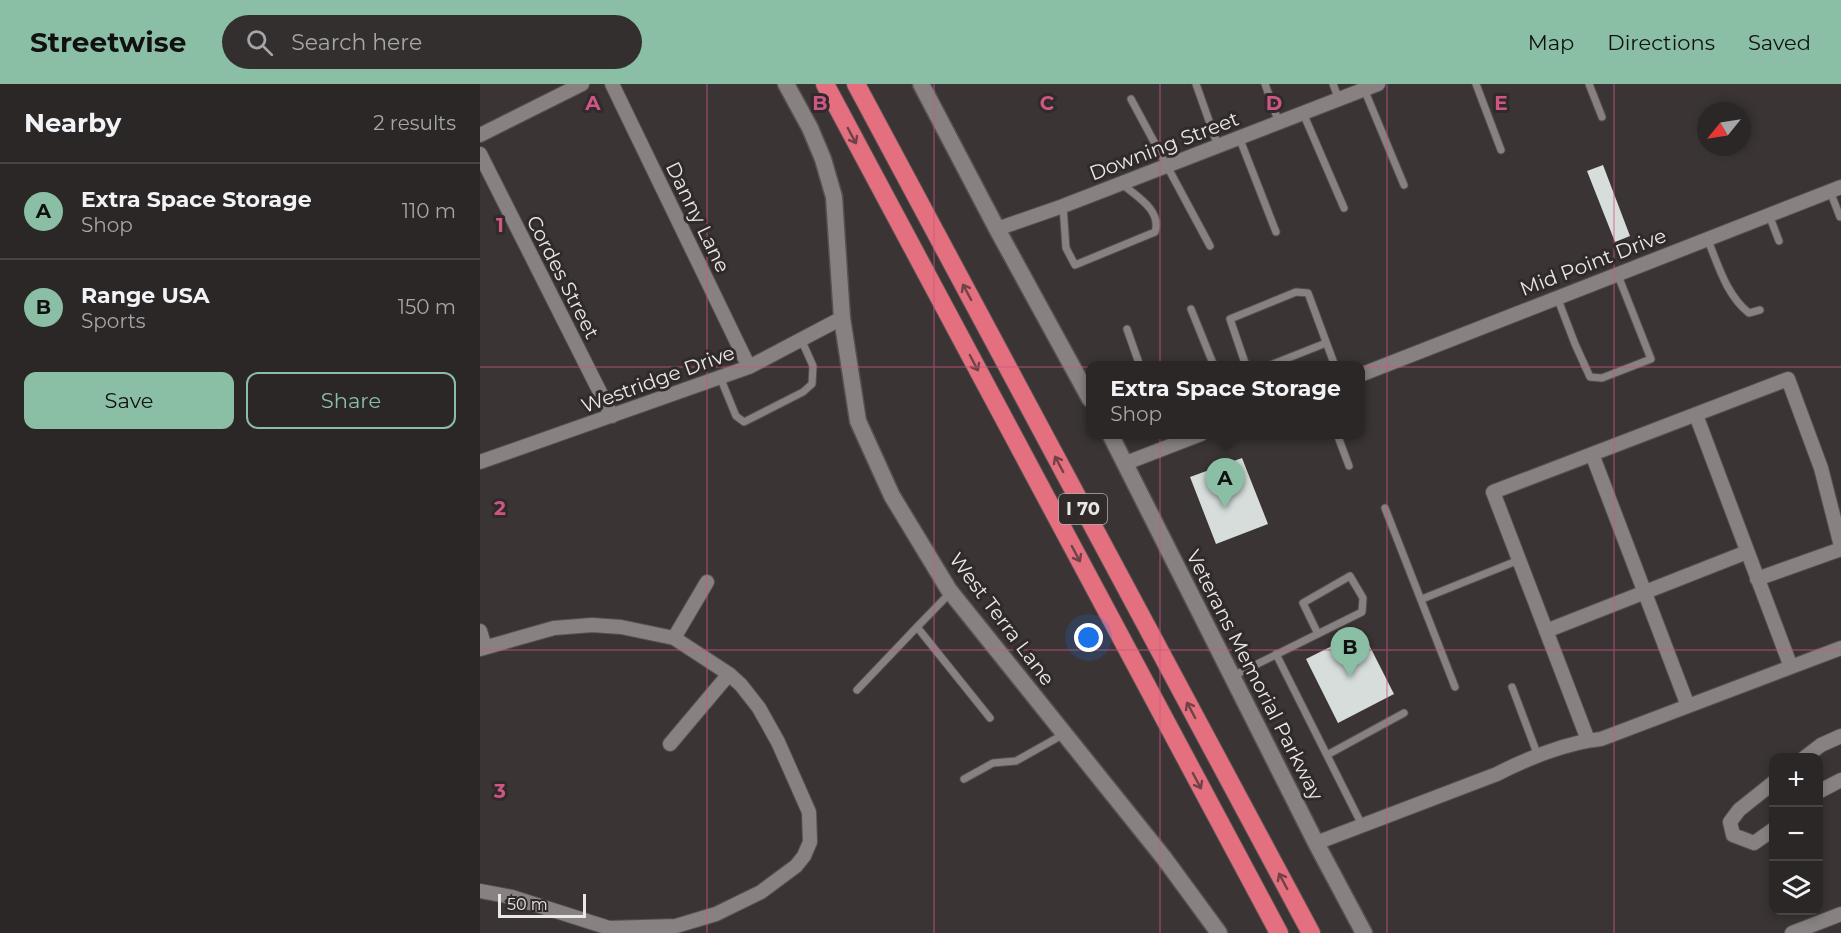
<!DOCTYPE html>
<html lang="en">
<head>
<meta charset="utf-8">
<style>
	body { margin:0; font-family:Montserrat,sans-serif; background:#342f2f; color:#f1f3f6 }
	.controls { position:absolute; right:18px; bottom:18px; display:grid; overflow:hidden; border-radius:12px; box-shadow:0 3px 9px #0003 }
	.controls button { width:54px; height:54px; display:grid; place-items:center; padding:0; border:0; border-bottom:2px solid #484444; background:#2c2727; color:#f1f3f6; font:30px sans-serif }
	.compass { position:absolute; left:1217px; top:18px; width:54px; height:54px; border-radius:50%; background:#2c2727; box-shadow:0 3px 9px #0003; rotate:240deg }
	.scale { position:absolute; left:18px; bottom:15px; width:88px; box-sizing:border-box; padding-left:6px; border:3px solid #ebe7e7; border-top:0; font-size:16px; line-height:21px; white-space:nowrap; color:#ebe7e7; -webkit-text-stroke:4px #302a2a; paint-order:stroke }
	.you { position:absolute; left:609px; top:554px; width:21px; height:21px; margin:-15px; border:4px solid #fff; border-radius:50%; background:#1a73e8; box-shadow:0 0 0 9px #1a73e833 }
	.badge { display:grid; place-items:center; width:39px; height:39px; border-radius:50%; background:#8abfa5; color:#111; font-size:20px; font-weight:700 }
	.pin { position:absolute; translate:-50% -50px; filter:drop-shadow(0 2px 3px #0008) }
	.pin::after { content:''; position:absolute; top:32px; width:21px; height:18px; background:inherit; clip-path:polygon(0 0,100% 0,50% 100%) }
	.popup { position:absolute; left:606px; top:277px; width:279px; height:78px; box-sizing:border-box; display:grid; place-content:center; border-radius:12px; background:#2c2727; filter:drop-shadow(0 2px 4px #0005); font-size:20px; white-space:nowrap; color:#a6a5a7 }
	.popup b { font-size:22px; color:#f1f3f6 }
	.popup::after { content:''; position:absolute; left:50%; top:100%; margin-left:-12px; border:12px solid transparent; border-top-color:#2c2727 }
	.list { margin:0; padding:0; list-style:none }
	h2 { display:flex; justify-content:space-between; align-items:center; height:78px; margin:0; padding:0 24px; font-size:26px }
	h2 small { font-size:20px; font-weight:400; color:#a6a5a7 }
	.list li { display:grid; grid-template-columns:39px 1fr auto; gap:18px; align-items:center; box-sizing:border-box; height:96px; padding:0 24px; border-top:2px solid #484444 }
	.list b { display:block; font-size:22px; white-space:nowrap }
	.list p { margin:0; font-size:20px; white-space:nowrap; color:#a6a5a7 }
	.list em { font-size:20px; font-style:normal; color:#a6a5a7 }
	.actions { display:flex; gap:12px; padding:18px 24px }
	.actions a { flex:1; padding:14px 0; border:2px solid #8abfa5; border-radius:12px; text-align:center; font-size:21px; color:#8abfa5 }
	.actions .main { background:#8abfa5; color:#111 }
	.icon { flex:none; width:33px; height:33px; fill:none; stroke:currentColor; stroke-width:2; stroke-linecap:round; stroke-linejoin:round }
	.map { position:relative; flex:none; width:1361px; height:849px; overflow:hidden }
	header { display:flex; align-items:center; gap:36px; box-sizing:border-box; height:84px; padding:0 30px; background:#8abfa5; color:#111 }
	header strong { font-size:28px }
	nav { display:flex; gap:33px; margin-inline-start:auto; font-size:21px }
	.search { width:420px; height:54px; background:#342f2f; display:flex; align-items:center; gap:15px; box-sizing:border-box; padding:0 21px; border-radius:33px; color:#a6a5a7; font-size:22px }
	main { display:flex }
	aside { flex:1; background:#2c2727 }
	.map>svg:first-child { display:block }
	.building { fill:#d6ddda }
	.lines { fill:none; stroke-linecap:round; stroke-linejoin:round }
	.service-casing { stroke:#565151; stroke-width:9 }
	.minor-casing { stroke:#565151; stroke-width:16 }
	.tertiary-casing { stroke:#565151; stroke-width:19 }
	.motorway-casing { stroke:#565151; stroke-width:20 }
	.service { stroke:#888181; stroke-width:7 }
	.minor { stroke:#888181; stroke-width:14 }
	.tertiary { stroke:#888181; stroke-width:16 }
	.motorway { stroke:#e46f7f; stroke-width:18 }
	.oneway { stroke:#6f4248 }
	.grid { fill:none; stroke:#ce5685; stroke-width:1.5; stroke-opacity:0.55 }
	.labels { text-anchor:middle; dominant-baseline:central; stroke-width:6; stroke-linejoin:round; paint-order:stroke }
	.shield { fill:#302a2a; stroke:#b3aeae; stroke-width:1.5 }
	.shield-label { font-size:18px; font-weight:bold; fill:#ebe7e7 }
	.street-label { font-size:20px; fill:#ebe7e7; stroke:#302a2a }
	.grid-label { font-size:20px; text-anchor:middle; font-weight:bold; fill:#ce5685; stroke:#302a2a; stroke-width:6; stroke-linejoin:round; paint-order:stroke }
</style>
</head>
<body>
<header>
<strong>Streetwise</strong>
<div class="search"><svg class="icon" aria-label="search" viewBox="0 0 24 24"><circle cx="10" cy="10" r="6"/><path d="M15 15l6 6"/></svg>Search here</div>
<nav><a>Map</a><a>Directions</a><a>Saved</a></nav>
</header>
<main>
<aside>
<h2>Nearby<small>2 results</small></h2>
<ul class="list">
<li><span class="badge">A</span><div><b>Extra Space Storage</b><p>Shop</p></div><em>110 m</em></li>
<li><span class="badge">B</span><div><b>Range USA</b><p>Sports</p></div><em>150 m</em></li>
</ul>
<div class="actions"><a class="main">Save</a><a>Share</a></div>
</aside>
<div class="map">
<svg width="1361" height="849" viewBox="0 0 1361 849">
	<rect width="100%" height="100%" fill="#3a3434"/>
	<path class="building" d="M1123,81L1150,152L1135,158L1107,87Z
		M762,374L788,440L736,460L710,393Z
		M882,547L914,610L858,639L826,575Z"/>
	<g class="lines">
		<defs>
			<path id="service" d="M716,0L738,62
				M785,0L799,39
				M853,0L859,16
				M996,0L1021,66
				M1109,0L1122,33
				M884,5L924,101
				M651,15L730,162
				M823,29L864,124
				M759,53L796,148
				M1350,107L1360,133
				M583,122L586,164L595,181L675,148C682,126 656,112 642,100
				M1289,131L1299,157
				M1227,154C1238,180 1246,211 1269,229L1280,226
				M1077,213L1095,260L1110,293L1122,294L1171,275L1137,189
				M711,225L734,282
				M647,245L660,282
				M770,282L765,279L750,235L816,208L828,209L855,282
				M788,282L846,259
				M240,293L256,332L264,338L323,308L332,300L333,282L321,255
				M857,350L869,382
				M905,424L975,603
				M471,508L437,543L510,634
				M942,515L1039,476
				M796,570L882,741
				M753,592L882,528L883,514L870,492L823,519L838,550
				M1032,603L1058,672
				M377,606L437,543
				M847,671L924,629
				M484,695L513,679L536,677L584,650"/>
			<path id="minor" d="M132,0L269,283
				M0,51L102,0
				M0,70L132,332
				M517,145L583,122L898,0
				M880,291L1361,103
				M1216,331L1311,583
				M1112,370L1208,622
				M0,378L269,283L362,234
				M646,379L721,350
				M1277,495L1361,465
				M0,547L5,563
				M1066,547L1267,468
				M194,554L227,498
				M0,565L74,544L112,541L141,543L194,554L249,590L261,601L279,624L298,658L329,728L330,758L324,772L316,782L281,808L236,830L196,842L129,844L32,813L0,807
				M1108,656L1013,408L1308,295L1341,384L1361,462
				M190,660L249,590
				M1324,674L1341,661L1361,652
				M1294,698L1259,726L1250,738L1253,751L1274,759L1294,745
				M1338,708L1361,696
				M836,759L1017,690C1046,675 1088,658 1121,655L1361,564
				M1312,849L1361,830"/>
			<path id="tertiary" d="M306,0L330,44L343,75L354,113L362,234L378,337L412,412L469,506L684,774L739,849
				M441,0L517,145L610,315
				M630,350L836,759L884,849"/>
			<path id="motorway" d="M345,0L799,849
				M376,0L831,849"/>
		</defs>
		<use href="#service" class="service-casing"/>
		<use href="#minor" class="minor-casing"/>
		<use href="#tertiary" class="tertiary-casing"/>
		<use href="#motorway" class="motorway-casing"/>
		<use href="#service" class="service"/>
		<use href="#minor" class="minor"/>
		<use href="#tertiary" class="tertiary"/>
		<use href="#motorway" class="motorway"/>
	</g>
	<defs><path id="oneway-shaft" d="M-6 0H5M1.5-3L5.5 0L1.5 3" fill="none" stroke-width="1.6" stroke-linecap="round" stroke-linejoin="round" transform="scale(1.5)"/></defs>
	<g class="oneway">
		<use href="#oneway-shaft" transform="translate(372 52) rotate(62)"/>
		<use href="#oneway-shaft" transform="translate(487 208) rotate(-118)"/>
		<use href="#oneway-shaft" transform="translate(494 279) rotate(62)"/>
		<use href="#oneway-shaft" transform="translate(579 380) rotate(-118)"/>
		<use href="#oneway-shaft" transform="translate(596 470) rotate(62)"/>
		<use href="#oneway-shaft" transform="translate(711 626) rotate(-118)"/>
		<use href="#oneway-shaft" transform="translate(717 697) rotate(62)"/>
		<use href="#oneway-shaft" transform="translate(803 797) rotate(-118)"/>
	</g>
	<path class="grid" d="M227,0V849M454,0V849M680,0V849M907,0V849M1134,0V849M0,283H1361M0,566H1361"/>
	<g class="labels">
		<rect class="shield" x="579" y="410" width="48" height="30" rx="4.5"/>
		<g class="shield-label">
			<text x="603" y="425">I 70</text>
		</g>
		<g class="street-label">
			<text transform="translate(684 62) rotate(-21)">Downing Street</text>
			<text transform="translate(218 133) rotate(64)">Danny Lane</text>
			<text transform="translate(1113 178) rotate(-21)">Mid Point Drive</text>
			<text transform="translate(83 193) rotate(63)">Cordes Street</text>
			<text transform="translate(178 295) rotate(-20)">Westridge Drive</text>
			<text transform="translate(522 535) rotate(53)">West Terra Lane</text>
			<text transform="translate(775 591) rotate(63)">Veterans Memorial Parkway</text>
		</g>
	</g>
	<g class="grid-label">
		<text x="113" y="26">A</text>
		<text x="340" y="26">B</text>
		<text x="567" y="26">C</text>
		<text x="794" y="26">D</text>
		<text x="1021" y="26">E</text>
		<text x="20" y="148">1</text>
		<text x="20" y="431">2</text>
		<text x="20" y="714">3</text>
	</g>
</svg>
<div class="controls">
<button>+</button>
<button>−</button>
<button><svg class="icon" aria-label="layers" viewBox="0 0 24 24"><path d="M12 4l9 5-9 5-9-5zM3 14l9 5 9-5"/></svg></button>
</div>
<svg class="compass" viewBox="-18 -18 36 36"><path d="M0-13l5 13h-10z" fill="#e53935"/><path d="M0 13l5-13h-10z" fill="#a6a5a7"/></svg>
<div class="scale">50 m</div>
<div class="you"></div>
<div class="pin badge" style="left:745px;top:424px">A</div>
<div class="popup"><b>Extra Space Storage</b>Shop</div>
<div class="pin badge" style="left:870px;top:593px">B</div>
</div>
</main>
</body>
</html>
